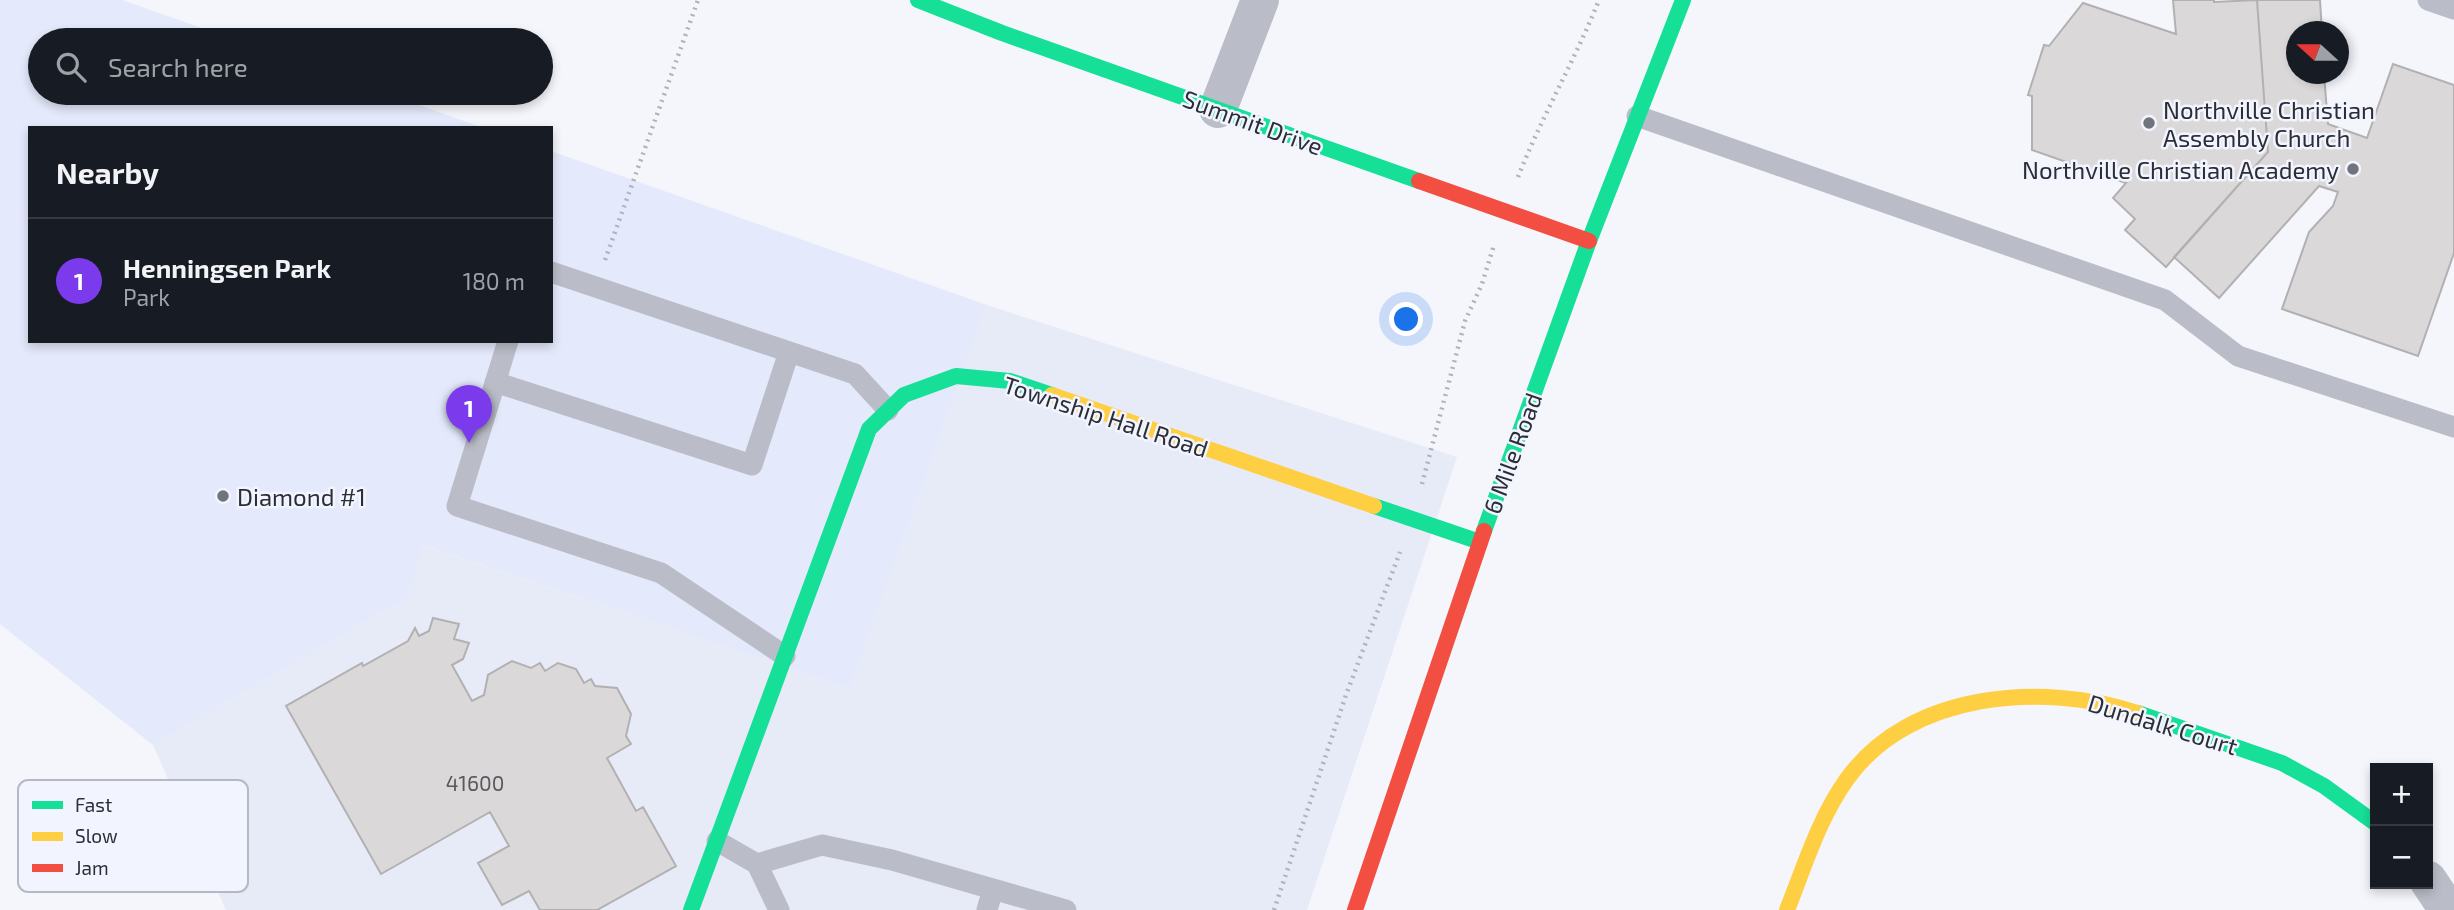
<!DOCTYPE html>
<html lang="en">
<head>
<meta charset="utf-8">
<style>
	body { margin:0; font-family:"Exo 2",sans-serif; background:#242831; color:#f1f3f6 }
	.controls { position:absolute; right:21px; bottom:21px; display:grid; overflow:hidden; border-radius:0px; box-shadow:0 4px 10px #0003 }
	.controls button { width:63px; height:63px; display:grid; place-items:center; padding:0; border:0; border-bottom:2px solid #363941; background:#171b24; color:#f1f3f6; font:35px sans-serif }
	.compass { position:absolute; left:2286px; top:21px; width:63px; height:63px; border-radius:50%; background:#171b24; box-shadow:0 4px 10px #0003; rotate:291deg }
	.you { position:absolute; left:1407px; top:320px; width:24px; height:24px; margin:-18px; border:5px solid #fff; border-radius:50%; background:#1a73e8; box-shadow:0 0 0 10px #1a73e833 }
	.badge { display:grid; place-items:center; width:46px; height:46px; border-radius:50%; background:#7c3aed; color:#fff; font-size:23px; font-weight:700 }
	.pin { position:absolute; translate:-50% -58px; filter:drop-shadow(0 2px 4px #0008) }
	.pin::after { content:''; position:absolute; top:37px; width:24px; height:21px; background:inherit; clip-path:polygon(0 0,100% 0,50% 100%) }
	.list { margin:0; padding:0; list-style:none }
	h2 { display:flex; justify-content:space-between; align-items:center; height:91px; margin:0; padding:0 28px; font-size:30px }
	h2 small { font-size:23px; font-weight:400; color:#9ea1a6 }
	.list li { display:grid; grid-template-columns:46px 1fr auto; gap:21px; align-items:center; box-sizing:border-box; height:126px; padding:0 28px; border-top:2px solid #363941 }
	.list b { display:block; font-size:26px; white-space:nowrap }
	.list p { margin:0; font-size:23px; white-space:nowrap; color:#9ea1a6 }
	.list em { font-size:23px; font-style:normal; color:#9ea1a6 }
	.icon { flex:none; width:38px; height:38px; fill:none; stroke:currentColor; stroke-width:2; stroke-linecap:round; stroke-linejoin:round }
	.map { position:relative; flex:none; width:2454px; height:910px; overflow:hidden }
	.search { position:absolute; background:#171b24; box-shadow:0 4px 10px #0003; left:28px; top:28px; width:525px; height:77px; display:flex; align-items:center; gap:18px; box-sizing:border-box; padding:0 24px; border-radius:38px; color:#9ea1a6; font-size:26px }
	.panel { position:absolute; background:#171b24; box-shadow:0 4px 10px #0003; left:28px; top:126px; width:525px; height:217px; border-radius:0px }
	.map>svg:first-child { display:block }
	.built { fill:#e7eaf7 }
	.green { fill:#e4e9fb }
	.building { fill:#dbd8d9; stroke:#b2b0b0; stroke-width:2 }
	.lines { fill:none; stroke-linecap:round; stroke-linejoin:round }
	.path { stroke:#b0b2bb; stroke-width:4.5; stroke-dasharray:2 5; stroke-linecap:butt }
	.lane { stroke:#babcc8; stroke-width:21 }
	.street { stroke:#babcc8; stroke-width:38 }
	.fast { stroke:#16e098; stroke-width:16 }
	.slow { stroke:#ffcf43; stroke-width:16 }
	.jam { stroke:#f24e42; stroke-width:16 }
	.poi-dot { fill:#72747b; stroke:#f2f5ff; stroke-width:2.5 }
	.labels { text-anchor:middle; dominant-baseline:central; stroke-width:5; stroke-linejoin:round; paint-order:stroke }
	.number-label { font-size:21px; fill:#58585e }
	.poi-label { font-size:24px; fill:#2c2e35; stroke:#f2f5ff; text-anchor:start }
	.street-label { font-size:24px; fill:#2c2e35; stroke:#f2f5ff }
	.key { fill:#f2f5ff; stroke:#b7b9c2; stroke-width:2 }
	.key-label { font-size:19px; fill:#2c2e35 }
</style>
</head>
<body>
<div class="map">
<svg width="2454" height="910" viewBox="0 0 2454 910">
	<rect width="100%" height="100%" fill="#f5f6fc"/>
	<path class="built" d="M987,305L1457,457L1307,910H226L153,745L408,597L422,545L850,689Z"/>
	<path class="green" d="M0,0H122L236,40H40V93H385L484,128H30V341H551V151L987,305L850,689L423,545L408,597L153,745L0,624Z"/>
	<path class="building" d="M2173,0H2214V2L2257,0L2268,152L2166,267L2125,230L2135,219L2113,198L2126,183L2032,150V96L2028,95L2044,45L2049,46L2083,3L2176,34Z
		M2257,0H2320L2322,32H2296V74H2324L2328,124L2367,138L2393,64L2454,85V253L2418,356L2282,309L2309,232L2333,206L2338,192L2319,186L2219,298L2174,257L2268,152Z
		M433,618L459,624L454,639L469,643L463,659L452,665L472,701L484,695L488,675L512,661L531,668L540,663L545,671L558,663L576,669L584,683L591,679L595,686L617,688L631,714L626,736L631,744L607,758L636,811L643,807L676,866L597,910H540L529,891L502,905L478,863L509,846L490,812L381,874L286,706L362,663L363,666L408,641L415,628L419,636L429,631Z"/>
	<g class="lines">
		<path class="path" d="M1518,177C1542,116 1575,60 1599,0
			M605,260L698,0
			M1422,484L1465,321L1482,284L1494,245
			M1274,910L1346,695L1400,552"/>
		<path class="lane" d="M2428,0L2454,9
			M1637,116L2165,300L2238,356L2454,427
			M551,272L855,374L888,410
			M508,341L457,506L661,573L785,656
			M495,382L752,465L789,352
			M717,841L757,864L779,910
			M757,864L822,845L892,860L1066,910
			M987,910L993,889"/>
		<path class="street" d="M1218,109L1260,0
			M2428,880L2448,910"/>
		<path class="fast" d="M918,0L1002,33L1419,181
			M1374,506L1480,542
			M1484,531L1589,241L1683,0
			M2138,713L2282,763L2324,786L2375,823
			M691,910L869,429L904,395L956,376L1010,381L1052,395"/>
		<path class="slow" d="M1052,395L1374,506
			M1787,910C1805,865 1819,818 1847,779C1910,691 2043,682 2138,713"/>
		<path class="jam" d="M1419,181L1589,241
			M1355,910L1484,531"/>
	</g>
	<g class="poi-dot">
		<circle cx="2149" cy="123" r="7"/>
		<circle cx="2353" cy="169" r="7"/>
		<circle cx="223" cy="496" r="7"/>
	</g>
	<g class="labels">
		<g class="number-label">
			<text x="475" y="782">41600</text>
		</g>
		<g class="poi-label">
			<text x="2163" y="109">Northville Christian<tspan x="2163" dy="28">Assembly Church</tspan></text>
			<text x="2339" y="169" text-anchor="end">Northville Christian Academy</text>
			<text x="237" y="496">Diamond #1</text>
		</g>
		<g class="street-label">
			<text transform="translate(1253 122) rotate(20)">Summit Drive</text>
			<text transform="translate(1106 416) rotate(18)">Township Hall Road</text>
			<text transform="translate(1512 453) rotate(-70)">6 Mile Road</text>
			<text transform="translate(2163 724) rotate(17)">Dundalk Court</text>
		</g>
	</g>
	<rect x="18" y="780" width="230" height="112" rx="10" class="key"/>
	<rect x="32" y="801" width="31" height="8" fill="#16e098"/>
	<rect x="32" y="832" width="31" height="9" fill="#ffcf43"/>
	<rect x="32" y="864" width="31" height="8" fill="#f24e42"/>
	<g class="key-label">
		<text x="75" y="812">Fast</text>
		<text x="75" y="843">Slow</text>
		<text x="75" y="875">Jam</text>
	</g>
</svg>
<div class="controls">
<button>+</button>
<button>−</button>
</div>
<svg class="compass" viewBox="-18 -18 36 36"><path d="M0-13l5 13h-10z" fill="#e53935"/><path d="M0 13l5-13h-10z" fill="#9ea1a6"/></svg>
<div class="you"></div>
<div class="pin badge" style="left:469px;top:443px">1</div>
<div class="search"><svg class="icon" aria-label="search" viewBox="0 0 24 24"><circle cx="10" cy="10" r="6"/><path d="M15 15l6 6"/></svg>Search here</div>
<section class="panel">
<h2>Nearby<small></small></h2>
<ul class="list">
<li><span class="badge">1</span><div><b>Henningsen Park</b><p>Park</p></div><em>180 m</em></li>
</ul>
</section>
</div>
</body>
</html>
